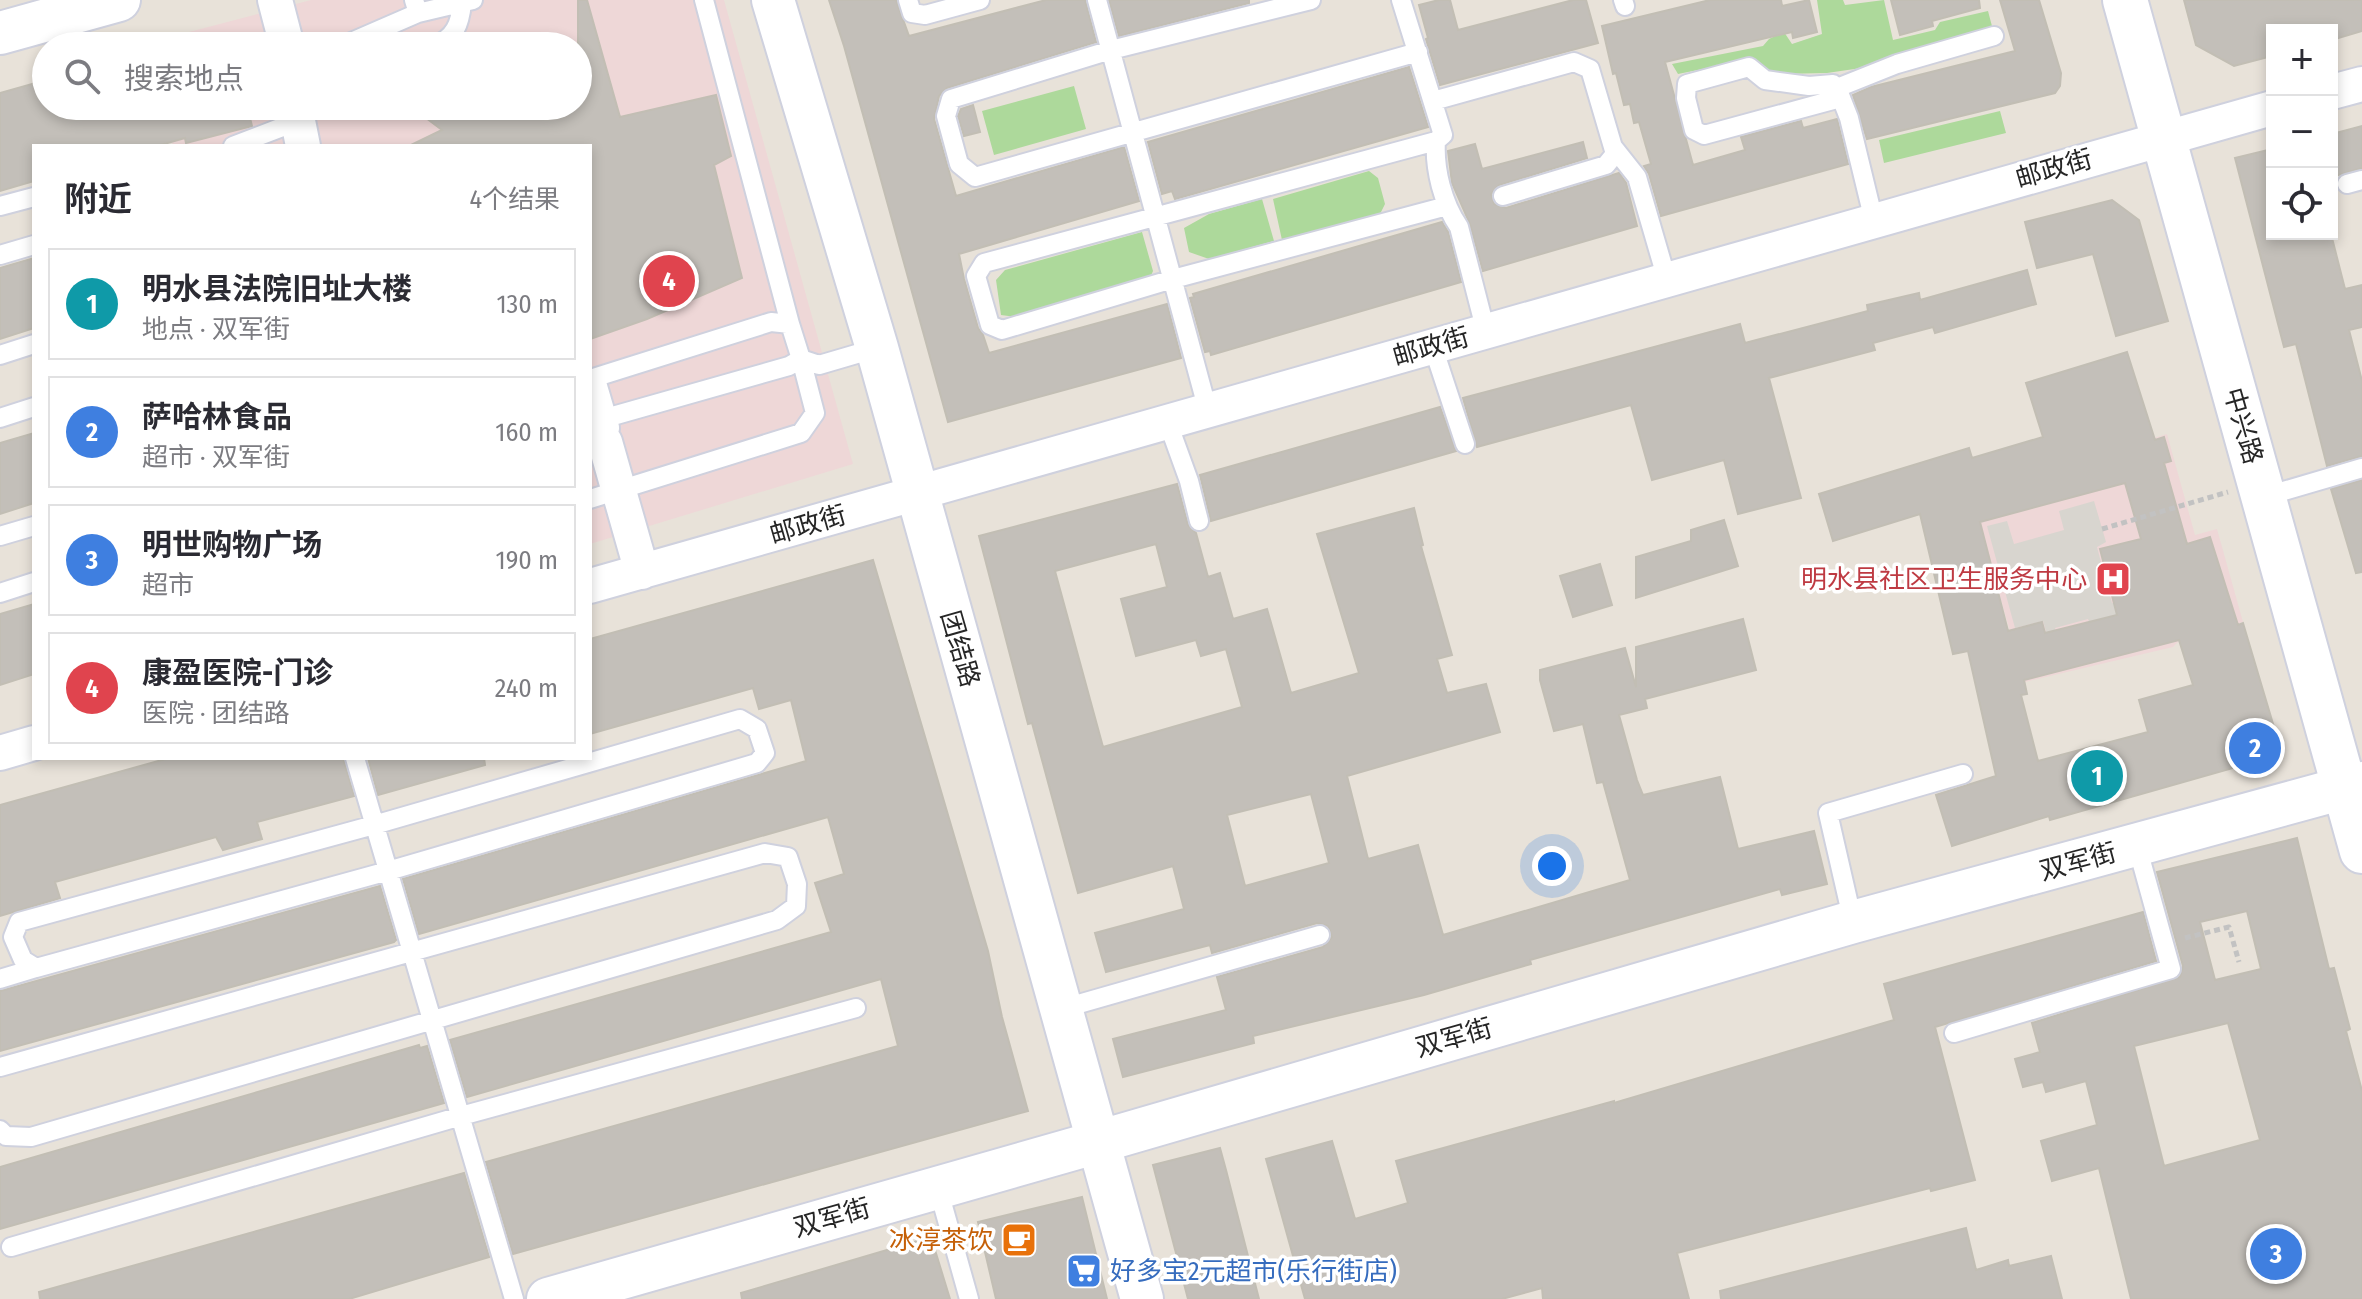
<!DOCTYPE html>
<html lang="zh">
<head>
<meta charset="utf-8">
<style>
	body { margin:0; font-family:"Fira Sans Condensed","Noto Sans SC",sans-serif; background:#f2f2f3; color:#2b2b33 }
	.controls { position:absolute; right:24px; top:24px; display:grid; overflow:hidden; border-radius:0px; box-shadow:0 4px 12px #0003 }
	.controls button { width:72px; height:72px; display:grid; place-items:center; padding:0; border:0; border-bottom:2px solid #e1e1e2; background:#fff; color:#2b2b33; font:40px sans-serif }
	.you { position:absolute; left:1552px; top:866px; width:28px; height:28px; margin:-20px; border:6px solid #fff; border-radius:50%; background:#1a73e8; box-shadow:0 0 0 12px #1a73e833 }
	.badge { display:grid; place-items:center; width:52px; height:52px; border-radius:50%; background:#db2777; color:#fff; font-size:26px; font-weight:700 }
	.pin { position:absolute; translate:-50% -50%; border:4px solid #fff; box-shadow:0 2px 8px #0006 }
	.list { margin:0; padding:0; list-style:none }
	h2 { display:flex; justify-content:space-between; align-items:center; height:104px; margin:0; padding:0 32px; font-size:34px }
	h2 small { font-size:26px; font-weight:400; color:#7c7c81 }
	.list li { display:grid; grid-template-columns:52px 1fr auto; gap:24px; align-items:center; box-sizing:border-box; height:112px; margin:0 16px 16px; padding:0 16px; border:2px solid #e1e1e2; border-radius:0px }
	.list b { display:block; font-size:30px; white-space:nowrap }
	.list p { margin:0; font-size:26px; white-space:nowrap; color:#7c7c81 }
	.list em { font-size:26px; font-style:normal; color:#7c7c81 }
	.icon { flex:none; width:44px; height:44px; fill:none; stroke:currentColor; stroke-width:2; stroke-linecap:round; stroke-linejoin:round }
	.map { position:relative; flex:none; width:2362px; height:1299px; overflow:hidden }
	.search { position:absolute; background:#fff; box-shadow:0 4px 12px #0003; left:32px; top:32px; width:560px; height:88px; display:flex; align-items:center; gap:20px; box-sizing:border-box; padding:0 28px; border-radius:44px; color:#7c7c81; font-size:30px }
	.panel { position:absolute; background:#fff; box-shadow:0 4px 12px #0003; left:32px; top:144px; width:560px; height:616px; border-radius:0px }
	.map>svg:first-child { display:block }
	.medical { fill:#eed7d7 }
	.green { fill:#add99b }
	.plaza { fill:#d8d5cf }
	.building { fill:#c3bfb9; stroke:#c2beb4; stroke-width:2; fill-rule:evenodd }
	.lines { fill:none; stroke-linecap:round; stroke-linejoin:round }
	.service-casing { stroke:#cfd1de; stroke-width:22 }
	.minor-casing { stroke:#cfd1de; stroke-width:38 }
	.tertiary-casing { stroke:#cfd1de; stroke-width:46 }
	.secondary-casing { stroke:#cfd1de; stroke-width:48 }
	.path { stroke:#c2c2c2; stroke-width:5; stroke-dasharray:6 4; stroke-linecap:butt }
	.service { stroke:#fff; stroke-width:18 }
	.minor { stroke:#fff; stroke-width:34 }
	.tertiary { stroke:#fff; stroke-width:42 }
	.secondary { stroke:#fff; stroke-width:44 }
	.labels { text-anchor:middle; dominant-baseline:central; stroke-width:7; stroke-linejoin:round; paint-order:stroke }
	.street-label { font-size:26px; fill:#262626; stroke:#fff }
	.health-label { font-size:26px; fill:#be3a42; stroke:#fff; text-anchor:end }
	.food-label { font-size:26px; fill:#c56008; stroke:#fff; text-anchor:end }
	.shop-label { font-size:26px; fill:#366cbe; stroke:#fff; text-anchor:start }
</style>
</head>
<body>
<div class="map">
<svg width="2362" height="1299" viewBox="0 0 2362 1299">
	<rect width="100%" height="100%" fill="#e8e2d9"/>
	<path class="medical" d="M311,0H724L853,464L590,544V146H173L163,106H578V46H147V43Z
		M2167,434L2195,535L2217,529L2243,622L2181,639L2173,647L2025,682L2016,643L2013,642L1979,523L1993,494L2104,453Z"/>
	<path class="green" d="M1817,0H1843L1845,5L1884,0L1893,40L1935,30L1940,22L1988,11L1993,30L1868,67L1827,73L1780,74L1768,71L1759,63L1747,60L1678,74L1672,64L1763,46L1769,39L1784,32L1792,44L1822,34Z
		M1074,86L1086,129L994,155L982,111Z
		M2000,111L2006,133L1884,163L1879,140Z
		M1369,171L1378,178L1385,204L1380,214L1282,240L1273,199Z
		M1262,199L1274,241L1209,259L1189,252L1184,228L1209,214Z
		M1142,232L1153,271L1150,278L1016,317L1001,315L996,280L1005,270Z"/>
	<path class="plaza" d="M2094,501L2106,542L2097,547L2112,603L2152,592L2156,607L2090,624L2088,619L2055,628L2057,637L2048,639L2043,621L2015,628L1987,526L2007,521L2014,544L2064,530L2059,511Z"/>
	<path class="building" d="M578,0H587L620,117L716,95L731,156L714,165L742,278L647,319L590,339V146H409L442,130L410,106H578Z
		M829,0H896L909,36L1046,0H1085L1096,42L947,88L939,96L934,119L956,196L1124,147L1139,201L959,254L964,279L978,328L983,335L989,353L1167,304L1181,358L948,422L844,46Z
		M1109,0H1249V3L1119,36Z
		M1439,0H1450L1458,30L1573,0H1586L1598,43L1440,85L1426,39L1428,38L1419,5Z
		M1710,0H1781L1782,6L1809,0L1817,32L1793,38L1792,32L1665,62L1693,165L1745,150L1741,137L1801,121L1803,128L1837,119L1848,164L1661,216L1649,174L1644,166L1651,164L1639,122L1634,123L1630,104L1624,105L1616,73L1613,74L1602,26Z
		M1891,0H1979L1980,8L1932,21L1933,26L1900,35Z
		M2000,0H2039L2061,73L2060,86L2055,93L1867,139L1853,95L1871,87L2015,51Z
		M2184,0H2362V31L2332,40V30H2272V56L2234,66L2196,45Z
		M1409,67L1428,127L1175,199L1172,191L1162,194L1148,142Z
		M46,80V106H247L252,126L186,143L185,138L157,146H34V181L0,191V93Z
		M973,105L980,132L964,136L958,116L961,109Z
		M2362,126V168L2332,177V134Z
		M1583,142L1587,158L1499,185L1491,194L1494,204L1506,208L1619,173L1626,183L1637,226L1483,271L1470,224L1452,183L1448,151L1475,144L1482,169Z
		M2272,149V234H2331L2345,289L2362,285V327L2349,330L2362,381V456L2327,466L2296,344L2284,347L2235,158Z
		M2112,200L2139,220L2168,321L2116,336L2093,254L2037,268L2025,222Z
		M1442,222L1448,232L1461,282L1211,355L1210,351L1205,352L1190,298L1194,297L1193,294Z
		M34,258V328L0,339V268Z
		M2027,270L2036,304L1935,333L1933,327L1873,343L1875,350L1769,378L1801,498L1738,514L1724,460L1652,480L1631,405L1477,447L1463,398L1740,324L1745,343L1868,311L1867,305L1919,293L1920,300Z
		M2127,352L2155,440L2164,437L2171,461L2164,463L2187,544L2210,537L2238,625L2243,623L2282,754L2050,820L2049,816L1952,846L1936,795L1996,776L1968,651L1953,654L1920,514L1833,541L1819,494L1969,448L1972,458L2043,437L2026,383ZM2125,483L2141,539L2100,549L2117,615L2045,633L2042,622L2008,631L1980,522ZM2179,640L2193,685L2139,700L2148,732L2038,761L2021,695L2027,694L2024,680Z
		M1440,407L1456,451L1211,521L1200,475Z
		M34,433V503L0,514V443Z
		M2362,480V572L2356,573L2331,489Z
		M1177,484L1188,525L1196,533L1208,577L1220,573L1233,619L1267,609L1291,693L1359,673L1317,534L1414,508L1423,545L1421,546L1452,655L1437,659L1447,693L1486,684L1500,732L1347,776L1368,859L1418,845L1443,935L1630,880L1603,782L1597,783L1583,724L1554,731L1540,680V670L1625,648L1636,687V647L1743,619L1756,670L1645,699L1647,708L1619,715L1637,780L1643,795L1720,777L1738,849L1814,831L1827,884L1782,895L1780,889L1530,960L1531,964L1424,995L1253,1036L1254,1043L1123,1077L1113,1039L1226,1010L1217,977L1323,947L1332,937L1328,926L1317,923L1212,953L1210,945L1106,972L1095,933L1184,909L1173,866L1078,893L1032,723L1028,724L979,536ZM1156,544L1167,587L1121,599L1136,656L1196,640L1201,656L1226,649L1242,707L1103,747L1055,571ZM1311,794L1329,863L1245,886L1227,815Z
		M1724,520L1738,566L1636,598V557L1691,541V530Z
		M873,560L988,951L1002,1017L1028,1111L513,1254L486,1162L898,1046L881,979L467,1097L450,1040L831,932L815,883L844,874L828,817L419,934L403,879L806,761L791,700L759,709L753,688L590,734V639Z
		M1600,564L1612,605L1573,617L1560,576Z
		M34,604V674L0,685V614Z
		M169,758H343L354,796L257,822L262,839L223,850L216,837L55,882L60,898L0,916V805Z
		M368,758H484L485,765L378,795Z
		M2297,838L2329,969L2334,968L2350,1029L2346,1031L2362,1091V1299H2131L2099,1168L2052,1181L2041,1141L2097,1125L2086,1081L2046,1092L2043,1082L2023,1087L2015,1059L2040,1052L2032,1023L2180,977L2183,966L2157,872ZM2247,911L2261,969L2215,980L2200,922ZM2228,1023L2260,1140L2164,1166L2134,1046Z
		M380,886L396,940L394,942L0,1051V991Z
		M2143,912L2156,961L1935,1027L1975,1180L1931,1191L1930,1188L1677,1253L1689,1299H1543L1542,1288L1502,1299H1305L1266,1159L1332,1141L1355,1219L1408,1203L1396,1161L1614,1101V1103L1894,1020L1884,984Z
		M419,1045L420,1048L427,1046L444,1103L0,1229V1167Z
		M1220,1148L1226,1170L1259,1299H1188L1153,1165Z
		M464,1173L489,1257L349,1299H40L39,1292Z
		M1082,1197L1107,1299H996L978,1222Z
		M1966,1228L1976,1270L2008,1260L2009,1266L2051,1256L2062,1299H1721L1720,1291Z
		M931,1237L950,1299H742L741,1293Z"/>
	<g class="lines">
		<defs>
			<path id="service" d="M704,0L790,324
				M908,0L912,13L925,15L980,0
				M1097,0L1208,411
				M1311,0L1111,50L951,99L946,116L959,164L975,177L1418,52
				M1401,0L1443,135L1436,141C1434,169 1443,204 1459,227L1486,332
				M1623,0L1625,6
				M418,13L473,0
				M342,46L418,13L414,0
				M434,46C455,38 460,24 462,3
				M1838,90L1849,118L1874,221
				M1842,100L1837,99L1704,135L1694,130L1686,98L1687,84L1749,67L1765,80L1809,86L1833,84L1837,88L1897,64L1994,36
				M1433,101L1574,62L1590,69L1615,154L1606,165L1503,196
				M1436,141L984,263L976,276L990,325L1002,330L1173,279L1447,206
				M233,146L298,121
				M1614,148L1637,177L1667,280
				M2347,184L2362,180
				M0,206L34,197
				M0,255L34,245
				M1433,347L1465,444
				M0,355L34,344
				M801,359L819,365L877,348
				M590,379L771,322L790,324L801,359L789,366L595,421
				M0,418L34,407
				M1168,423L1189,481L1199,521
				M2263,497L2362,468
				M590,499L801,433L815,413L801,359
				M0,536L34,526
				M0,593L34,582
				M740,719L757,729L765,753L757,763L388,871L36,968L23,960L13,937L19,922L374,825Z
				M355,758L514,1299
				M1853,922L1828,813L1963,774
				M0,979L36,968
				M1061,1009L1320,935
				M1954,1033L2171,969L2137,846
				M0,1067L765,853L788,857L797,884L796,906L777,920L31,1137L6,1136L0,1130
				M938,1188L969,1299
				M11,1247L461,1116L856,1008"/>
			<path id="minor" d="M275,0L287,46
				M2332,92L2362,84
				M299,106L298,121L303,146
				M590,387L602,428
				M605,442L642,572
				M590,586L2272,108
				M0,753L34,743"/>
			<path id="tertiary" d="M773,0L877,348L1142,1299
				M0,33L119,0
				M548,1299L1098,1142L1853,922L2362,783"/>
			<path id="secondary" d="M2125,0L2362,851"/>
		</defs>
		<use href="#service" class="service-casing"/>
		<use href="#minor" class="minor-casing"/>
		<use href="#tertiary" class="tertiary-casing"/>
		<use href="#secondary" class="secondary-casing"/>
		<path class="path" d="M2102,529L2228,492
			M2185,938L2229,927L2239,962"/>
		<use href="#service" class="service"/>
		<use href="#minor" class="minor"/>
		<use href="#tertiary" class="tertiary"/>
		<use href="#secondary" class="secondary"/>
	</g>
	<defs>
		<symbol id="hospital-square" viewBox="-11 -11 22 22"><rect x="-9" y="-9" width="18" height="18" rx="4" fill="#e0444e" stroke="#fff"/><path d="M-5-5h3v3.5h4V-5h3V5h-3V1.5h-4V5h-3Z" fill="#fff"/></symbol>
		<symbol id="cafe-square" viewBox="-11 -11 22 22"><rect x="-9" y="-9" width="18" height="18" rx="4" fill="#e8710a" stroke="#fff"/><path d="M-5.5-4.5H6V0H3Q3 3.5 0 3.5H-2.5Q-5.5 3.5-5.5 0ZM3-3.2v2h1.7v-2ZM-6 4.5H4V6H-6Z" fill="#fff"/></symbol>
		<symbol id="supermarket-square" viewBox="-11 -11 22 22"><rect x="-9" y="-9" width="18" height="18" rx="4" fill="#3f7fe0" stroke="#fff"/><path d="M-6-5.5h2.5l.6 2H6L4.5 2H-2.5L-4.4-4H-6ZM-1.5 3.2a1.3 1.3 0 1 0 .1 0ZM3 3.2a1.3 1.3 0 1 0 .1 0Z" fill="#fff"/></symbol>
	</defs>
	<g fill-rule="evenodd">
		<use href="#hospital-square" x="2093" y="559" width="40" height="40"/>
		<use href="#cafe-square" x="999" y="1220" width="40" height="40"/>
		<use href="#supermarket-square" x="1064" y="1251" width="40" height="40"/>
	</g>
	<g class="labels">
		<g class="street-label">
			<text transform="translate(2054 169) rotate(-16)">邮政街</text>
			<text transform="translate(1431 347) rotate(-16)">邮政街</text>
			<text transform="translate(2243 426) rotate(74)">中兴路</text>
			<text transform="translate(808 525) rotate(-16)">邮政街</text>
			<text transform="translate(960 649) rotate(74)">团结路</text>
			<text transform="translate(2078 862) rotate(-15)">双军街</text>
			<text transform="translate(1454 1038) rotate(-16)">双军街</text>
			<text transform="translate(832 1218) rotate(-16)">双军街</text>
		</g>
		<g class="health-label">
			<text x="2087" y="579">明水县社区卫生服务中心</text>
		</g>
		<g class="food-label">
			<text x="993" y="1240">冰淳茶饮</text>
		</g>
		<g class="shop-label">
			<text x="1110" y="1271">好多宝2元超市(乐行街店)</text>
		</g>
	</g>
</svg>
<div class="controls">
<button>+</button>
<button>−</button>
<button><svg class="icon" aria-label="locate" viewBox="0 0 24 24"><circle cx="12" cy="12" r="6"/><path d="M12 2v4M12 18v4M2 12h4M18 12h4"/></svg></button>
</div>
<div class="you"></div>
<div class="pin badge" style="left:2097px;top:776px;background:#0f9aa8">1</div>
<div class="pin badge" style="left:2255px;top:748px;background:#3f7fe0">2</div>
<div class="pin badge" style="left:2276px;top:1254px;background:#3f7fe0">3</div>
<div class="pin badge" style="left:669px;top:281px;background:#e0444e">4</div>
<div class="search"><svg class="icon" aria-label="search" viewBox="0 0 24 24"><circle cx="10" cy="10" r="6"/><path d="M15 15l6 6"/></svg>搜索地点</div>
<section class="panel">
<h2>附近<small>4个结果</small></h2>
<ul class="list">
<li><span class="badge" style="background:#0f9aa8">1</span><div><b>明水县法院旧址大楼</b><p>地点 · 双军街</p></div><em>130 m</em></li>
<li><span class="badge" style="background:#3f7fe0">2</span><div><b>萨哈林食品</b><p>超市 · 双军街</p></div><em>160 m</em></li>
<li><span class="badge" style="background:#3f7fe0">3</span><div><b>明世购物广场</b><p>超市</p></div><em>190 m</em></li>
<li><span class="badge" style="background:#e0444e">4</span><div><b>康盈医院-门诊</b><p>医院 · 团结路</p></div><em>240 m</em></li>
</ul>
</section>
</div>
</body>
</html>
